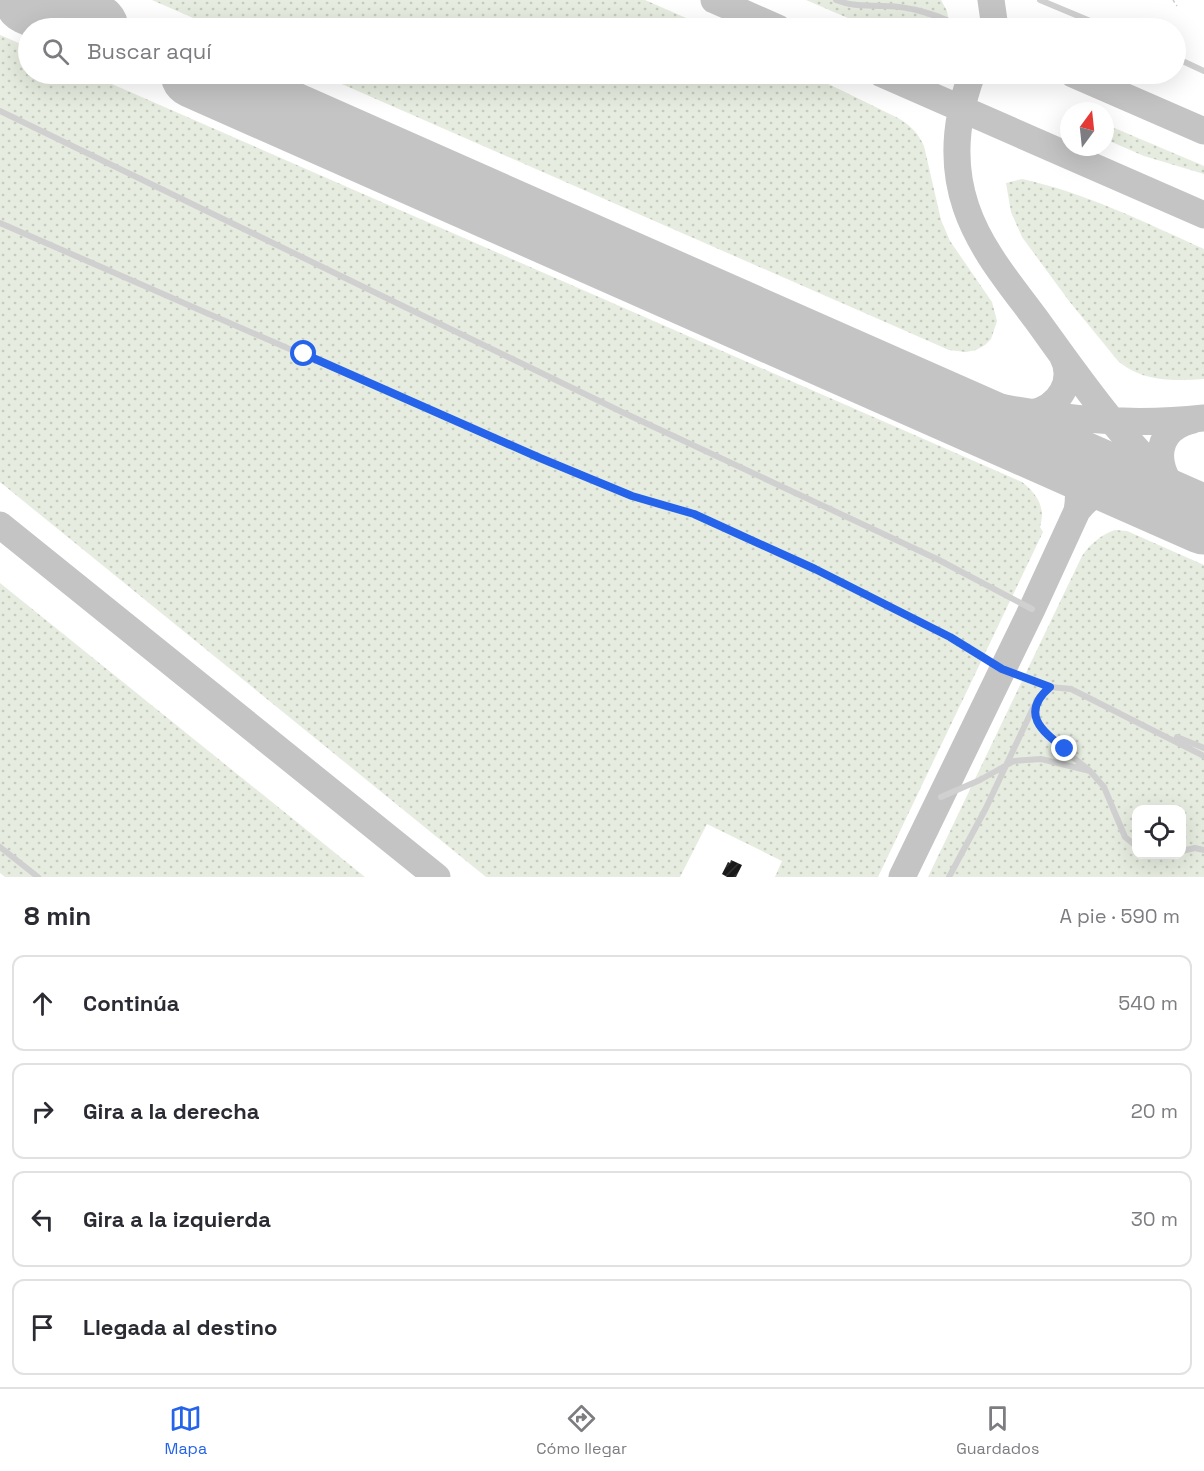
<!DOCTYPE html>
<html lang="es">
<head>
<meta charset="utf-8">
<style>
	body { margin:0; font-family:"Space Grotesk",sans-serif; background:#f2f2f3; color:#2b2b33 }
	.controls { position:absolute; right:18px; bottom:18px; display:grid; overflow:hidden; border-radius:12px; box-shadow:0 6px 24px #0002 }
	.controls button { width:54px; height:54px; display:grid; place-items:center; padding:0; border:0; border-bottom:2px solid #e1e1e2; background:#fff; color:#2b2b33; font:30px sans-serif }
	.compass { position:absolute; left:1060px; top:102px; width:54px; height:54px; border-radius:50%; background:#fff; box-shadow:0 6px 24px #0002; rotate:15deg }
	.stop { position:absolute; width:18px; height:18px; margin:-14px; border:4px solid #2563eb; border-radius:50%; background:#fff }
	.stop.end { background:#2563eb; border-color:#fff; box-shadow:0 2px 6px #0008 }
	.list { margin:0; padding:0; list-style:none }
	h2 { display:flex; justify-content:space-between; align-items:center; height:78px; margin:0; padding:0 24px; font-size:26px }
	h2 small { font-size:20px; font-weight:400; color:#7c7c81 }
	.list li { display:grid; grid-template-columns:39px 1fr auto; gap:18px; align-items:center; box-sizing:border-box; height:96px; margin:0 12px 12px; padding:0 12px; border:2px solid #e1e1e2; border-radius:12px }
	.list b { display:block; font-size:22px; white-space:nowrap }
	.list em { font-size:20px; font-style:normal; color:#7c7c81 }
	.icon { flex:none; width:33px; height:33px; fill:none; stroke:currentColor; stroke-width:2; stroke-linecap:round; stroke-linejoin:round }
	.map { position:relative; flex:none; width:1204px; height:877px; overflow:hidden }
	.search { position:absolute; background:#fff; box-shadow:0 6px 24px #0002; left:18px; right:18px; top:18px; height:66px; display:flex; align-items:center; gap:15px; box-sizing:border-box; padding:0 21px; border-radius:33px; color:#7c7c81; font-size:22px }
	.sheet { height:510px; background:#fff }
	nav { display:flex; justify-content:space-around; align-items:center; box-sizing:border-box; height:84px; border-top:2px solid #e1e1e2; background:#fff; font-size:16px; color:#7c7c81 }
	nav a { display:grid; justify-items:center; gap:3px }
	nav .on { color:#2563eb }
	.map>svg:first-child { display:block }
	.grass { fill:url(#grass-dots); fill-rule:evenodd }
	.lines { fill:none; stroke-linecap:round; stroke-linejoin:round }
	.taxiway { stroke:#c4c4c4; stroke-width:27 }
	.runway { stroke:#c4c4c4; stroke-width:69 }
	.building { fill:url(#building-hatch) }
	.path { stroke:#cdcdcd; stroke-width:1.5; stroke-dasharray:3 3; stroke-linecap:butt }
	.service { stroke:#d0d0d0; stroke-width:6 }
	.route { stroke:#2563eb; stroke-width:8 }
</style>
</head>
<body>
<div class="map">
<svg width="1204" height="877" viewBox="0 0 1204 877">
	<defs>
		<pattern id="grass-dots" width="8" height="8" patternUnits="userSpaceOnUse" patternTransform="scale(1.5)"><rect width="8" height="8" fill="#e6ecdf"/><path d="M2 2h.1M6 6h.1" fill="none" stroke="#c6cbc0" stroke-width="1.8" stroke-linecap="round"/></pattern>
		<pattern id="building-hatch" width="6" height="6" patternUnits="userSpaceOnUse" patternTransform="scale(1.5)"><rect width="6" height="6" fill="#1a1a1a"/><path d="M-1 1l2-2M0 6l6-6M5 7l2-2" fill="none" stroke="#333"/></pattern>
	</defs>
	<rect width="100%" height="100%" fill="#fff"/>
	<path class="grass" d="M152,0H645L709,28H216Z
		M806,0H941L947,11L949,23L945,28H871Z
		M0,35L28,47V74H89L1022,482C1037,494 1046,507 1040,527L1043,532L878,877H775L782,861L707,824L680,877H486L0,482Z
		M319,74H808L898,118C910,125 918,133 924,146L941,220L950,241L992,302L997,321L991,339L985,345L976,350L966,352L949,350Z
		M1105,124L1204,166V174L1144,156L1105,139Z
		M1022,179C1086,193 1144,222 1204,249V379C1173,381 1143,382 1118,361L1069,301L1022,237L1011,212L1006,183Z
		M1115,530L1127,531L1204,565V877H928L1082,556C1089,545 1102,534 1115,530ZM1136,810H1182V854H1136Z
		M0,583L365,877H5L0,873Z"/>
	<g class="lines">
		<path class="taxiway" d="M42,0L64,15
			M714,0L778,28
			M991,0L995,28
			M882,74L1204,215
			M972,74C956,117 951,163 966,207C980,249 1010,284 1036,319C1086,388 1133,459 1204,509
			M1073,74L1204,131
			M860,368C970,407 1087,431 1204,418
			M1032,413C1059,407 1076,381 1062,355
			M1046,450C1071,467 1083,478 1077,511
			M1168,481C1153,454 1161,427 1193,420
			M0,525L437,877
			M902,877L1032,609L1077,511C1095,488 1109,486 1137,490"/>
		<path class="runway" d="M29,0L94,28
			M195,74L1204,520"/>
	</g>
	<path class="building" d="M731,860L742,865L736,877H727L722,874L728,862L730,863Z"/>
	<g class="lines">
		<path class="path" d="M1173,0L1177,6"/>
		<path class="service" d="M836,0C853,7 868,5 886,6C909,6 943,16 961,28
			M1040,0L1107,28
			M1176,58L1204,71
			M0,111L622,412L937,559L1032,609
			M0,223L540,458L632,496L694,514L815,569L950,637L1002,669L1050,687
			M1177,737L1204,748
			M1090,771C1073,756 1031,729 1035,705C1036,697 1045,692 1050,687L1071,689L1204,756
			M941,797L980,780L1014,761L1041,759L1090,771L1104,787L1125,837L1136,846
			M0,847L38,877
			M1182,851L1195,848L1204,850
			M949,877L986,808L1034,706"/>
	</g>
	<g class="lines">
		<path class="route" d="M304,354L540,458L632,496L694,514L815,569L950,637L1002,669L1050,687C1020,713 1041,731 1065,749"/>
	</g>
</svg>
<div class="controls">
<button><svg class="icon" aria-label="locate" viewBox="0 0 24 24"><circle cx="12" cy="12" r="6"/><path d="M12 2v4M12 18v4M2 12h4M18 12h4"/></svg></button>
</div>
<svg class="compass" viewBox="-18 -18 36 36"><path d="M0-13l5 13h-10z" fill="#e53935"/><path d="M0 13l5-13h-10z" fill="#7c7c81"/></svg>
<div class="stop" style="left:304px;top:354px"></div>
<div class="stop end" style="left:1065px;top:749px"></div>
<div class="search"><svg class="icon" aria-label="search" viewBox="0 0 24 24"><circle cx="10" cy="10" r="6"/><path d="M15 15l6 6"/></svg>Buscar aquí</div>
</div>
<section class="sheet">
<h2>8 min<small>A pie · 590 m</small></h2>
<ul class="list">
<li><svg class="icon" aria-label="ahead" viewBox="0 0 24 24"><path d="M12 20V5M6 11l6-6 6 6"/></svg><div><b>Continúa</b></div><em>540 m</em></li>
<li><svg class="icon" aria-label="right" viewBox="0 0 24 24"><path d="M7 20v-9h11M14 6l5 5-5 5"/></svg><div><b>Gira a la derecha</b></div><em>20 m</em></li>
<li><svg class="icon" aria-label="left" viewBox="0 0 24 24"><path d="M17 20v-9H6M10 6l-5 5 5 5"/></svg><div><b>Gira a la izquierda</b></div><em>30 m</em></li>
<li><svg class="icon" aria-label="arrive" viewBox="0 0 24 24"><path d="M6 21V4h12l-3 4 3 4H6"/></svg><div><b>Llegada al destino</b></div></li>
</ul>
</section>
<nav>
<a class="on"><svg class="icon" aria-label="map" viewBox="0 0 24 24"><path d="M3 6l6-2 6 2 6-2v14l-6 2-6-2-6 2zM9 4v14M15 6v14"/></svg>Mapa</a>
<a><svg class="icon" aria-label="directions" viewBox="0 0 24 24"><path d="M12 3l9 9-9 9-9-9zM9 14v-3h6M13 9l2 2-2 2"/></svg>Cómo llegar</a>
<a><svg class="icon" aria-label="saved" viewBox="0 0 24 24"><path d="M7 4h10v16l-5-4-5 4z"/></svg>Guardados</a>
</nav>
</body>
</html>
